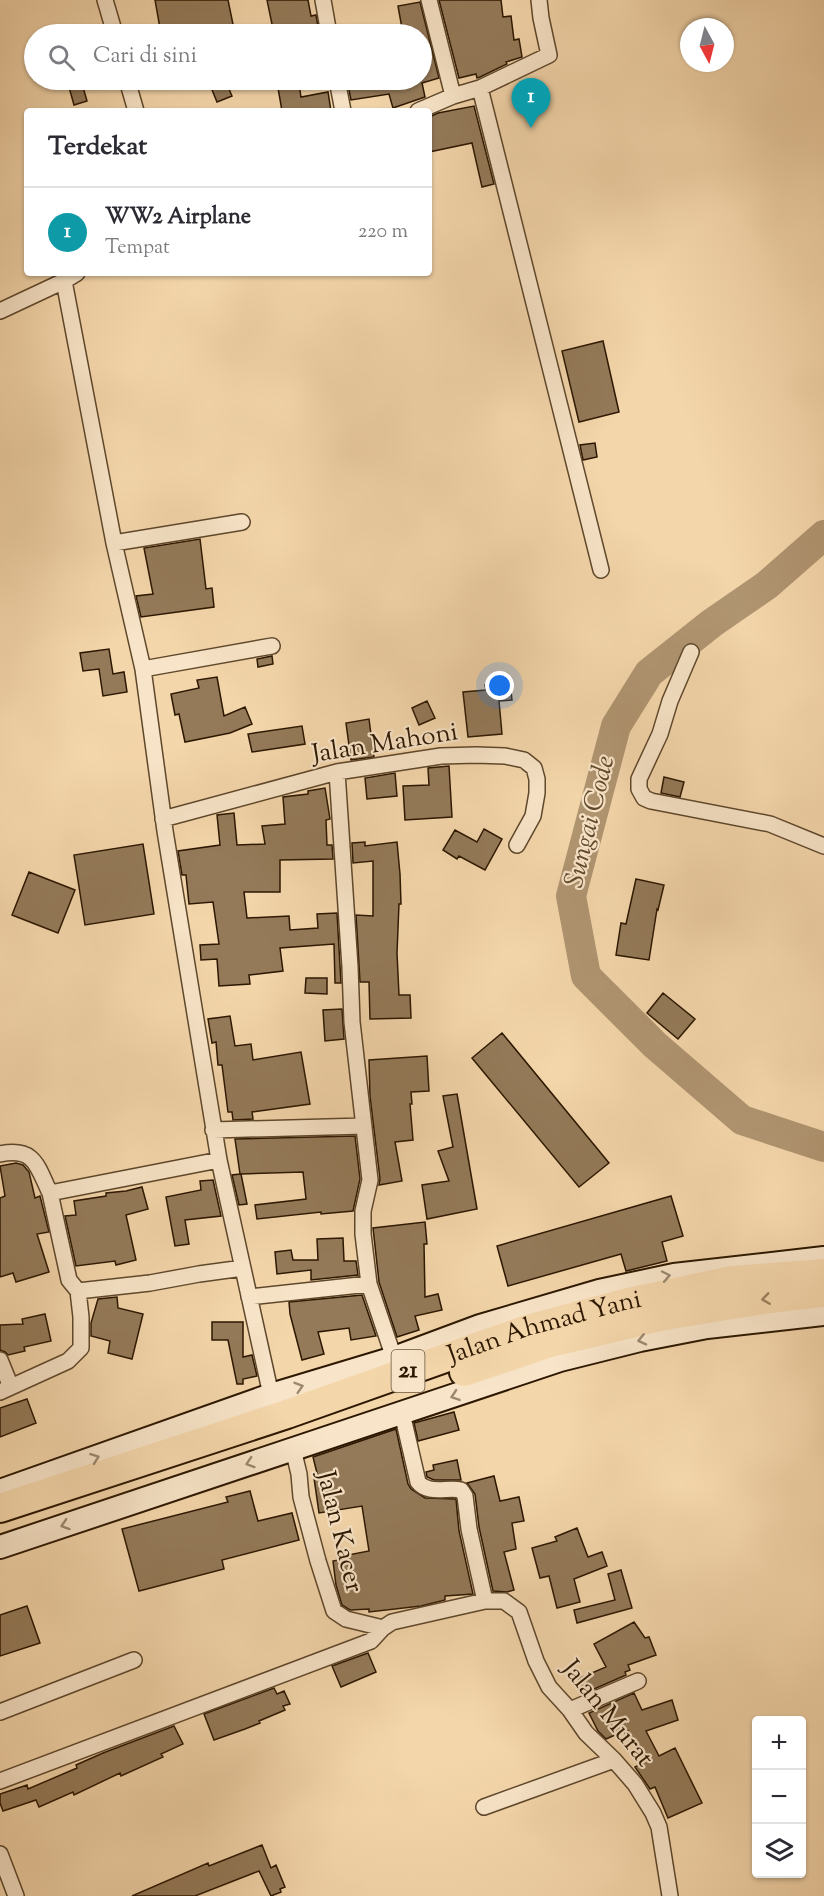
<!DOCTYPE html>
<html lang="id">
<head>
<meta charset="utf-8">
<style>
	body { margin:0; font-family:"Sorts Mill Goudy",serif; background:#f2f2f3; color:#2b2b33 }
	.controls { position:absolute; right:18px; bottom:18px; display:grid; overflow:hidden; border-radius:6px; box-shadow:0 2px 4px #0004 }
	.controls button { width:54px; height:54px; display:grid; place-items:center; padding:0; border:0; border-bottom:2px solid #e1e1e2; background:#fff; color:#2b2b33; font:30px sans-serif }
	.compass { position:absolute; left:680px; top:18px; width:54px; height:54px; border-radius:50%; background:#fff; box-shadow:0 2px 4px #0004; rotate:173deg }
	.you { position:absolute; left:500px; top:686px; width:21px; height:21px; margin:-15px; border:4px solid #fff; border-radius:50%; background:#1a73e8; box-shadow:0 0 0 9px #1a73e833 }
	.badge { display:grid; place-items:center; width:39px; height:39px; border-radius:50%; background:#0f766e; color:#fff; font-size:20px; font-weight:700 }
	.pin { position:absolute; translate:-50% -50px; filter:drop-shadow(0 2px 3px #0008) }
	.pin::after { content:''; position:absolute; top:32px; width:21px; height:18px; background:inherit; clip-path:polygon(0 0,100% 0,50% 100%) }
	.list { margin:0; padding:0; list-style:none }
	h2 { display:flex; justify-content:space-between; align-items:center; height:78px; margin:0; padding:0 24px; font-size:26px }
	h2 small { font-size:20px; font-weight:400; color:#7c7c81 }
	.list li { display:grid; grid-template-columns:39px 1fr auto; gap:18px; align-items:center; box-sizing:border-box; height:90px; padding:0 24px; border-top:2px solid #e1e1e2 }
	.list b { display:block; font-size:22px; white-space:nowrap }
	.list p { margin:0; font-size:20px; white-space:nowrap; color:#7c7c81 }
	.list em { font-size:20px; font-style:normal; color:#7c7c81 }
	.icon { flex:none; width:33px; height:33px; fill:none; stroke:currentColor; stroke-width:2; stroke-linecap:round; stroke-linejoin:round }
	.map { position:relative; flex:none; width:824px; height:1896px; overflow:hidden }
	.search { position:absolute; background:#fff; box-shadow:0 2px 4px #0004; left:24px; top:24px; width:408px; height:66px; display:flex; align-items:center; gap:15px; box-sizing:border-box; padding:0 21px; border-radius:33px; color:#7c7c81; font-size:22px }
	.panel { position:absolute; background:#fff; box-shadow:0 2px 4px #0004; left:24px; top:108px; width:408px; height:168px; border-radius:6px }
	.map>svg:first-child { display:block }
	.lines { fill:none; stroke-linecap:round; stroke-linejoin:round }
	.river { stroke:#b09571; stroke-width:30 }
	.building { fill:#947a59; stroke:#2c1700; stroke-width:1.5 }
	.street-casing { stroke:#5e472b; stroke-width:18 }
	.secondary-casing { stroke:#2c1700; stroke-width:26 }
	.highway-casing { stroke:#2c1700; stroke-width:32 }
	.street { stroke:#f8e4c8; stroke-width:15 }
	.secondary { stroke:#f8e4c8; stroke-width:22 }
	.highway { stroke:#f4d6ab; stroke-width:28 }
	.oneway { stroke:#9c886e }
	.oneway2 { stroke:#9a805e }
	.labels { text-anchor:middle; dominant-baseline:central; stroke-width:4.5; stroke-linejoin:round; paint-order:stroke }
	.shield { fill:#f8e4c8; stroke:#69543c; stroke-width:1.5 }
	.shield-label { font-size:24px; font-weight:bold; fill:#2c1700 }
	.street-label { font-size:26px; fill:#2c1700; stroke:#f8e4c8 }
	.water-label { font-size:27px; font-style:italic; fill:#61492d; stroke:#f8e4c8 }
</style>
</head>
<body>
<div class="map">
<svg width="824" height="1896" viewBox="0 0 824 1896">
	<rect width="100%" height="100%" fill="#f4d6ab"/>
	<filter id="stains"><feTurbulence type="fractalNoise" baseFrequency=".00333" numOctaves="4"/><feColorMatrix values="0 0 0 0 .2 0 0 0 0 .09 0 0 0 0 .02 0 0 0 .5 -.17"/></filter>
	<radialGradient id="worn" r=".72"><stop offset=".6" stop-color="#630" stop-opacity="0"/><stop offset="1" stop-color="#630" stop-opacity=".3"/></radialGradient>
	<g class="lines">
		<path class="river" d="M824,535L767,585L712,623L649,673L616,726L571,896L586,976L655,1045L742,1120L824,1147"/>
	</g>
	<path class="building" d="M155,0H228L235,34H161Z
		M267,0H308L311,16L316,15L319,32L307,34H274Z
		M439,0H501L503,17L511,16L514,40L519,39L522,57L506,62L507,64L480,77L477,78L476,74L459,78Z
		M420,2L439,78L422,83L425,97L393,108L389,94L351,100L347,80H422V34H403L398,6Z
		M67,80H81L87,101L74,105Z
		M208,80H225L232,96L217,102Z
		M299,84L301,97L328,92L331,111H282L278,88Z
		M474,106L494,184L482,187L472,143L429,152V117L438,113Z
		M603,341L619,412L579,422L562,351Z
		M595,443L597,457L583,460L580,445Z
		M200,539L206,589L212,588L214,607L141,617L136,596L153,594L144,548Z
		M109,649L113,674L124,672L127,692L103,696L99,669L83,671L80,653Z
		M272,656L273,664L258,667L257,659Z
		M217,677L224,716L245,707L252,724L230,733L185,742L179,714L175,715L171,694L199,688L197,680Z
		M510,682L512,700L499,701L502,734L468,737L463,692L486,690L485,685Z
		M427,701L435,718L419,725L412,708Z
		M369,719L374,757L351,760L346,723Z
		M302,726L305,744L252,752L248,734Z
		M449,766L452,817L405,820L403,786L429,785L428,768Z
		M395,773L397,796L367,799L365,778Z
		M664,777L684,782L680,797L661,793Z
		M325,788L330,819L326,820L327,845H332L333,859L280,860V892H244L247,918L289,916L290,930L318,928L317,914L337,913L341,983H335L334,944L280,948L283,971L249,975L250,984L219,986L217,959L201,960L200,945L219,944L213,902L189,904L186,875H182L178,851L220,845L217,815L234,813L237,845L265,844L262,826L285,824L283,797L308,794V791Z
		M484,829L502,839L485,870L459,856L457,859L443,850L455,830L477,842Z
		M365,842V846L397,842L400,874L401,904H399L397,953L399,995H410L411,1018L370,1019L369,982H360L356,915L373,916V861L353,863L352,843Z
		M143,844L154,914L85,925L74,855Z
		M29,872L75,890L58,933L12,915Z
		M636,879L664,885L658,910L657,909L649,960L616,955L621,923L626,924Z
		M306,978H327V994L305,993Z
		M663,993L695,1019L678,1039L647,1013Z
		M342,1009L344,1039L325,1041L323,1010Z
		M230,1016L235,1046L251,1044L253,1060L301,1052L310,1104L252,1112L253,1119L233,1120L232,1112H228L222,1065H218L216,1042L212,1043L208,1019Z
		M502,1033L609,1163L579,1187L472,1058Z
		M427,1056L429,1091L411,1092L412,1104H410L413,1140L395,1142L402,1181L379,1185L380,1179L370,1096L369,1060Z
		M457,1094L477,1209L427,1219L422,1185L449,1181L438,1151L453,1147L443,1096Z
		M355,1136L360,1179L353,1211L321,1214V1212L257,1219L255,1205L306,1199L303,1172L241,1174L247,1204L239,1205L232,1175L240,1174L235,1139Z
		M16,1163L23,1165L29,1172L35,1198L40,1196L49,1232L37,1234L49,1272L16,1282L13,1273L0,1277V1198L5,1196L0,1166Z
		M213,1180L221,1216L185,1220L189,1244L175,1246L166,1197L201,1190L200,1181Z
		M142,1187L148,1209L126,1215L136,1260L116,1265L115,1261L76,1266L65,1216L76,1215L74,1201L106,1196V1193L126,1191Z
		M671,1196L683,1236L662,1242L667,1261L626,1271L621,1254L508,1286L497,1246Z
		M425,1222L427,1244H424L425,1297L438,1294L442,1310L415,1316L419,1330L397,1337L379,1282L373,1228Z
		M343,1238L344,1261H356L358,1275L311,1280V1270L277,1274L275,1252L291,1250L293,1260H318L317,1239Z
		M362,1295L376,1336L351,1340L349,1328L318,1332L324,1354L302,1360L290,1314L289,1302Z
		M117,1297L118,1308L143,1314L132,1359L108,1353L110,1341L91,1336V1323L98,1299Z
		M45,1314L51,1341L24,1347L25,1351L8,1355L5,1352L0,1350V1325L23,1324L22,1319Z
		M212,1322H243V1357L252,1355L257,1376L243,1379V1384H237L228,1340H212Z
		M27,1399L36,1423L0,1437V1408Z
		M454,1412L459,1430L418,1441L414,1423Z
		M396,1429L408,1484L411,1489L425,1498L456,1499L459,1531L473,1594L445,1596V1600L421,1606L369,1612V1609L350,1610L342,1605L336,1585L333,1561L349,1558L348,1555L369,1551L362,1506L319,1513L314,1478L318,1477L313,1457Z
		M457,1460L461,1480H434L427,1477L426,1472L434,1470L433,1465Z
		M494,1476L500,1501L519,1497L524,1521L512,1523L516,1549L504,1552L514,1590L507,1592L493,1591L479,1527L475,1494L467,1483Z
		M250,1491L258,1521L292,1513L299,1540L222,1560L224,1569L139,1591L122,1529L228,1502L226,1497Z
		M577,1528L588,1557L602,1552L607,1566L574,1579L580,1602L557,1608L549,1576L540,1578L532,1548L557,1541L555,1537Z
		M621,1570L632,1608L577,1623L574,1610L615,1600L608,1574Z
		M27,1606L40,1643L0,1656V1615Z
		M634,1622L645,1638L649,1637L656,1655L628,1665L630,1670L625,1672L626,1675L585,1693L578,1679L606,1667L594,1644Z
		M368,1653L376,1672L341,1687L332,1666Z
		M274,1688L277,1694L284,1691L290,1704L283,1706L285,1710L259,1721L260,1723L245,1729L214,1740L204,1714Z
		M634,1693L642,1710L672,1700L678,1720L646,1731L659,1756L675,1748L702,1803L668,1818L655,1787L650,1789L635,1767L643,1763L628,1731L625,1733L624,1731L606,1739L598,1731L589,1713Z
		M174,1726L183,1744L161,1754L163,1757L121,1776L120,1773L74,1795L73,1792L39,1807L36,1800L3,1811L0,1803V1794L27,1785L28,1789L77,1768L76,1765L103,1753Z
		M262,1845L271,1868L276,1865L285,1887L280,1889L281,1892L271,1896L259,1871L195,1896H132L208,1863L209,1866Z"/>
	<g class="lines">
		<defs>
			<path id="street" d="M105,0L115,34
				M323,0L329,34
				M429,0L453,96
				M127,80L136,111
				M337,80L343,111
				M480,88L601,570
				M418,111L453,96L480,88L549,55L541,18L539,0
				M0,311L64,281L77,273
				M114,543L242,522
				M691,652L670,701L660,734L639,779V789L644,798L651,801L770,824L824,846
				M143,669L272,646
				M337,772L350,967L352,1022L370,1180L363,1211V1234L369,1284L394,1358
				M163,819L337,772L441,756L476,755L505,756L524,760L534,768L537,779V793L533,816L517,845
				M213,1130L364,1126
				M0,1154C35,1147 37,1166 50,1193L219,1160L165,831L143,669L114,543L64,281
				M219,1160L271,1395
				M78,1291L150,1283L199,1274L243,1268
				M249,1297L369,1284
				M0,1360L11,1387
				M0,1392L68,1361L81,1348V1317L78,1291L69,1280L50,1193
				M402,1413L418,1482C428,1495 447,1487 461,1490L465,1496L469,1529L485,1601H504L519,1612L536,1661L549,1687L570,1710L586,1733L614,1760L635,1784L653,1813L659,1827L670,1896
				M293,1449L299,1474L301,1497L318,1561L334,1611L346,1619L383,1628
				M570,1710L638,1681
				M0,1712L134,1660
				M0,1781L371,1641L383,1628L392,1622L485,1601
				M484,1807L614,1760
				M0,1854L16,1896"/>
			<path id="secondary" d="M0,1491L271,1395L394,1358L480,1326L599,1291L674,1275L824,1258
				M0,1547L560,1360L640,1340L707,1327L824,1314"/>
			<g id="highway">
				<path d="M464,1372L547,1344L665,1316L769,1299L824,1293"/>
				<path id="s1" d="M0,1508L287,1414L527,1329L624,1303L732,1280L824,1273"/>
			</g>
		</defs>
		<use href="#street" class="street-casing"/>
		<use href="#secondary" class="secondary-casing"/>
		<use href="#highway" class="highway-casing"/>
		<use href="#street" class="street"/>
		<use href="#secondary" class="secondary"/>
		<use href="#highway" class="highway"/>
	</g>
	<defs><path id="oneway-chevron" d="M-2-3.5L2.5 0L-2 3.5" fill="none" stroke-width="1.6" stroke-linecap="round" stroke-linejoin="round" transform="scale(1.5)"/></defs>
	<g class="oneway">
		<use href="#oneway-chevron" transform="translate(666 1276) rotate(-12)"/>
		<use href="#oneway-chevron" transform="translate(642 1340) rotate(167)"/>
		<use href="#oneway-chevron" transform="translate(299 1387) rotate(-17)"/>
		<use href="#oneway-chevron" transform="translate(455 1396) rotate(161)"/>
		<use href="#oneway-chevron" transform="translate(95 1458) rotate(-20)"/>
		<use href="#oneway-chevron" transform="translate(250 1463) rotate(162)"/>
		<use href="#oneway-chevron" transform="translate(65 1525) rotate(162)"/>
	</g>
	<use class="oneway2" href="#oneway-chevron" transform="translate(766 1299) rotate(172)"/>
	<g class="labels">
		<rect class="shield" x="391.5" y="1350" width="33" height="42" rx="4.5"/>
		<g class="shield-label">
			<text x="408" y="1371">21</text>
		</g>
		<g class="street-label">
			<text transform="translate(385 744) rotate(-9)">Jalan Mahoni</text>
			<text stroke="none"><textPath href="#s1" startOffset="574">Jalan Ahmad Yani</textPath></text>
			<text transform="translate(339 1532) rotate(76)">Jalan Kacer</text>
			<text transform="translate(607 1714) rotate(51)">Jalan Murat</text>
		</g>
		<g class="water-label">
			<text transform="translate(591 822) rotate(-76)">Sungai Code</text>
		</g>
	</g>
	<rect width="100%" height="100%" filter="url(#stains)"/>
	<rect width="100%" height="100%" fill="url(#worn)"/>
</svg>
<div class="controls">
<button>+</button>
<button>−</button>
<button><svg class="icon" aria-label="layers" viewBox="0 0 24 24"><path d="M12 4l9 5-9 5-9-5zM3 14l9 5 9-5"/></svg></button>
</div>
<svg class="compass" viewBox="-18 -18 36 36"><path d="M0-13l5 13h-10z" fill="#e53935"/><path d="M0 13l5-13h-10z" fill="#7c7c81"/></svg>
<div class="you"></div>
<div class="pin badge" style="left:531px;top:128px;background:#0f9aa8">1</div>
<div class="search"><svg class="icon" aria-label="search" viewBox="0 0 24 24"><circle cx="10" cy="10" r="6"/><path d="M15 15l6 6"/></svg>Cari di sini</div>
<section class="panel">
<h2>Terdekat<small></small></h2>
<ul class="list">
<li><span class="badge" style="background:#0f9aa8">1</span><div><b>WW2 Airplane</b><p>Tempat</p></div><em>220 m</em></li>
</ul>
</section>
</div>
</body>
</html>
